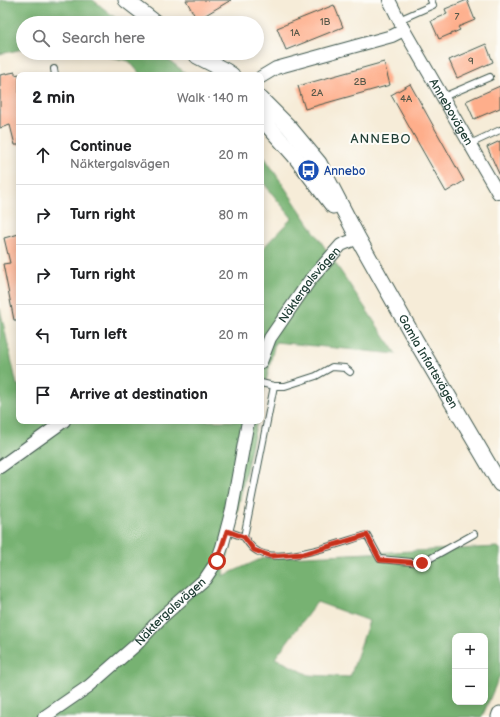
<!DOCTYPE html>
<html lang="en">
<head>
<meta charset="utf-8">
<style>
	body { margin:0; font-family:"Balsamiq Sans",sans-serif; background:#f6f6f6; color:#202124 }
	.controls { position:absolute; right:12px; bottom:12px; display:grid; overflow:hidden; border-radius:8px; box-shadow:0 2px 10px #0003 }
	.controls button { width:36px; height:36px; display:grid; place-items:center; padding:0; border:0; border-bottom:1px solid #e0e0e0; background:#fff; color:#202124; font:20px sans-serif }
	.stop { position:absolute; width:12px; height:12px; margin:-9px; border:3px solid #c8321e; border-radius:50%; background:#fff }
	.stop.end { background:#c8321e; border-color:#fff; box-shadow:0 1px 4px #0008 }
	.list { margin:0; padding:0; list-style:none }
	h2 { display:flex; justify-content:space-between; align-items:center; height:52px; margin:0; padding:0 16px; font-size:17px }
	h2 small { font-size:13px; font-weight:400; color:#757577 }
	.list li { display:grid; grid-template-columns:26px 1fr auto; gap:12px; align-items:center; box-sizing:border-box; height:60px; padding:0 16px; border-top:1px solid #e0e0e0 }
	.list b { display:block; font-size:15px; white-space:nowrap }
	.list p { margin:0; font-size:13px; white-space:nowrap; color:#757577 }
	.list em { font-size:13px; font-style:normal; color:#757577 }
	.icon { flex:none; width:22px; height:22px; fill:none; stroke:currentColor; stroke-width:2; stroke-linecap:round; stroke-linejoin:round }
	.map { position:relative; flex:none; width:500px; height:717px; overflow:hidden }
	.search { position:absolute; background:#fff; box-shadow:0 2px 10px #0003; left:16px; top:16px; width:248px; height:44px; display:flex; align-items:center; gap:10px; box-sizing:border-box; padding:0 14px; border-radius:22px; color:#757577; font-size:15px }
	.panel { position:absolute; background:#fff; box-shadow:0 2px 10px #0003; left:16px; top:72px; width:248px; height:352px; border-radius:8px }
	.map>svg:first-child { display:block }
	.forest { fill:#77b272; stroke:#4b7853; fill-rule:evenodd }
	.building { fill:#feae8b }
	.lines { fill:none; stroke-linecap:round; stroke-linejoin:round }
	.service-casing { stroke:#3f574d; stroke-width:8 }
	.minor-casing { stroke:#3f574d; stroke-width:14 }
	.tertiary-casing { stroke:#3f574d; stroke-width:17 }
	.service { stroke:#fff; stroke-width:6 }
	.minor { stroke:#fff; stroke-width:12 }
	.tertiary { stroke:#fff; stroke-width:15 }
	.route { stroke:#c8321e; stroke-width:5 }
	.labels { text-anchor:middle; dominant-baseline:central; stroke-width:4; stroke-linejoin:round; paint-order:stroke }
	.number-label { font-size:10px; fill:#57594a }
	.street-label { font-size:12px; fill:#1f3d34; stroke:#fdfcf7 }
	.transit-label { font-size:12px; fill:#164399; stroke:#fdfcf7; text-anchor:start }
	.neighbourhood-label { font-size:13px; letter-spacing:1px; fill:#1f3d34; stroke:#fdfcf7 }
</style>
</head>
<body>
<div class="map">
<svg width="500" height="717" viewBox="0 0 500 717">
	<rect width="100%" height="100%" fill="#fdfcf7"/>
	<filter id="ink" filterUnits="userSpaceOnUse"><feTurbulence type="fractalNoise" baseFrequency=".025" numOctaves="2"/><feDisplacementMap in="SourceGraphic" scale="8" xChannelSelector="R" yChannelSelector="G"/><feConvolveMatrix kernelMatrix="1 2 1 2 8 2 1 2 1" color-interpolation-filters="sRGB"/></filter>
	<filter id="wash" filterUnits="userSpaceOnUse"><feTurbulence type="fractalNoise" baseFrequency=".012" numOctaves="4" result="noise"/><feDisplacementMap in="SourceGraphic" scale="16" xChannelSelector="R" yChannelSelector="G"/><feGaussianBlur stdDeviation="0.9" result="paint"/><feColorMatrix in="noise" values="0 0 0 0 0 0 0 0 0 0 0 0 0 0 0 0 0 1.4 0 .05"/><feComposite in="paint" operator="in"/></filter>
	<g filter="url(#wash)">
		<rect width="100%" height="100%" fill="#f6ecd8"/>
		<path class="forest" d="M0,0H93L122,23H23V49L0,54Z
			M91,53H160L188,75H141L129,61Z
			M261,152L396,354L275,342L261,404V250L292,218L261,180Z
			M0,309L17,385H19V421H257L223,576L263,558L498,547L500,549V675L482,717H0ZM317,602L369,621L350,677L309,675L275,658ZM455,636H485V702H455Z"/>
		<g id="blocks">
			<path class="building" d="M186,0H231L197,20Z
				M467,0L475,20L458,27L460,30L439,39L431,21L447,14L445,9Z
				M334,5L343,27L286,50L277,28Z
				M486,44L493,62L457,78L449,60Z
				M384,62L390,85L305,109L298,86Z
				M15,72V75L19,74V145H15L10,125L0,128V75Z
				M410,84L464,181L446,192L391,95Z
				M500,86V108L474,119L466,101Z
				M500,141V176L487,147Z
				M19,234V320H14L3,264L10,263L4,238Z"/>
		</g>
	</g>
	<g filter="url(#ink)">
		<use href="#blocks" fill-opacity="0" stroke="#3f574d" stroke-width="1"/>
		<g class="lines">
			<defs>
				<path id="service" d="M399,20L433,5L431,0
					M54,69L55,75
					M443,97L490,77
					M470,144L500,130
					M261,383L274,386H285L316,376L332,367L345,368L350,372
					M274,386L244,537C247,541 250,546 254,549C276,568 341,542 367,535L380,559L422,563L474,534
					M227,531L244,537"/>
				<g id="minor">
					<path id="s1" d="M389,0L404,30L498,193"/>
					<path d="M261,77L276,68L392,36L404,30"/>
					<path id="s2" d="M261,362L270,338L310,280L341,245L358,238"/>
					<path d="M0,467L64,421"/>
					<path id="s3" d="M44,717L89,686L137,644L162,617L205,579L217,561L222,547L232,509L248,421"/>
				</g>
				<g id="tertiary">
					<path d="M126,0L156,23"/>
					<path d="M197,56L226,71L232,75"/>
					<path id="s4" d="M261,99L289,127L319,163L358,238L416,341L500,484"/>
					<path d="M261,118L294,155L333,206"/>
					<path d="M499,717L500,714"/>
				</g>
			</defs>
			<use href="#service" class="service-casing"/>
			<use href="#minor" class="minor-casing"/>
			<use href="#tertiary" class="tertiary-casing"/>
			<use href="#service" class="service"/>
			<use href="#minor" class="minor"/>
			<use href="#tertiary" class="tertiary"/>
		</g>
	</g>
	<g class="lines" filter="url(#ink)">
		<path class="route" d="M217,561L227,531L244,537L254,550L270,556L304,554L367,535L380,560L422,563"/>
	</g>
	<defs>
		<symbol id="bus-disc" viewBox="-11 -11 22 22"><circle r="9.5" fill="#1a4fb4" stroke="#fdfcf7"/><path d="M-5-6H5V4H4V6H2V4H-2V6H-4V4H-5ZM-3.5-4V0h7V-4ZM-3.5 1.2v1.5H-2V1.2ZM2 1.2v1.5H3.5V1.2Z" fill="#fff"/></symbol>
	</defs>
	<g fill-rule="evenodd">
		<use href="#bus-disc" x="296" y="158" width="25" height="25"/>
	</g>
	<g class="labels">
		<g class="number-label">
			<text x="457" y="17">7</text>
			<text x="325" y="22">1B</text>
			<text x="295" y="33">1A</text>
			<text x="471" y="61">9</text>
			<text x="360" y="82">2B</text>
			<text x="317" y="93">2A</text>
			<text x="406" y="99">4A</text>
		</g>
		<g class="street-label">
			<text stroke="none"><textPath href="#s1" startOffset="128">Annebovägen</textPath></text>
			<text stroke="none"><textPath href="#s2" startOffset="92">Näktergalsvägen</textPath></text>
			<text stroke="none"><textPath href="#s4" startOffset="313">Gamla Infartsvägen</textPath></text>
			<text stroke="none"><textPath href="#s3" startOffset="165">Näktergalsvägen</textPath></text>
		</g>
		<g class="transit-label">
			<text x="324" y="171">Annebo</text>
		</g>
		<g class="neighbourhood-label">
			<text x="381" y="139">ANNEBO</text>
		</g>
	</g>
</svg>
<div class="controls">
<button>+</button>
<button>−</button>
</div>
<div class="stop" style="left:217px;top:561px"></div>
<div class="stop end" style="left:422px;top:563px"></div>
<div class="search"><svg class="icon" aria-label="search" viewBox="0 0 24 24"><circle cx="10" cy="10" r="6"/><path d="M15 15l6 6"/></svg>Search here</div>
<section class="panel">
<h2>2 min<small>Walk · 140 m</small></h2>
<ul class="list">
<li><svg class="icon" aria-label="ahead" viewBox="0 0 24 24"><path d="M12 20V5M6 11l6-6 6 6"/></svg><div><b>Continue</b><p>Näktergalsvägen</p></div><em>20 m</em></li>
<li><svg class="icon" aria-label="right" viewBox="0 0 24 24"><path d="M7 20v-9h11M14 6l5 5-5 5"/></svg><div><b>Turn right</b></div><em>80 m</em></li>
<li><svg class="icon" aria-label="right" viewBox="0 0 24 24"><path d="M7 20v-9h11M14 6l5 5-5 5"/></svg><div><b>Turn right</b></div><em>20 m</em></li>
<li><svg class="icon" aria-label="left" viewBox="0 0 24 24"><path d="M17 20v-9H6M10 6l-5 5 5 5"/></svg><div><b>Turn left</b></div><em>20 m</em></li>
<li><svg class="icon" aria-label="arrive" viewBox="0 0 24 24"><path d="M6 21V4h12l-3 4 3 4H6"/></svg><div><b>Arrive at destination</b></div></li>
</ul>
</section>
</div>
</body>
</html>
